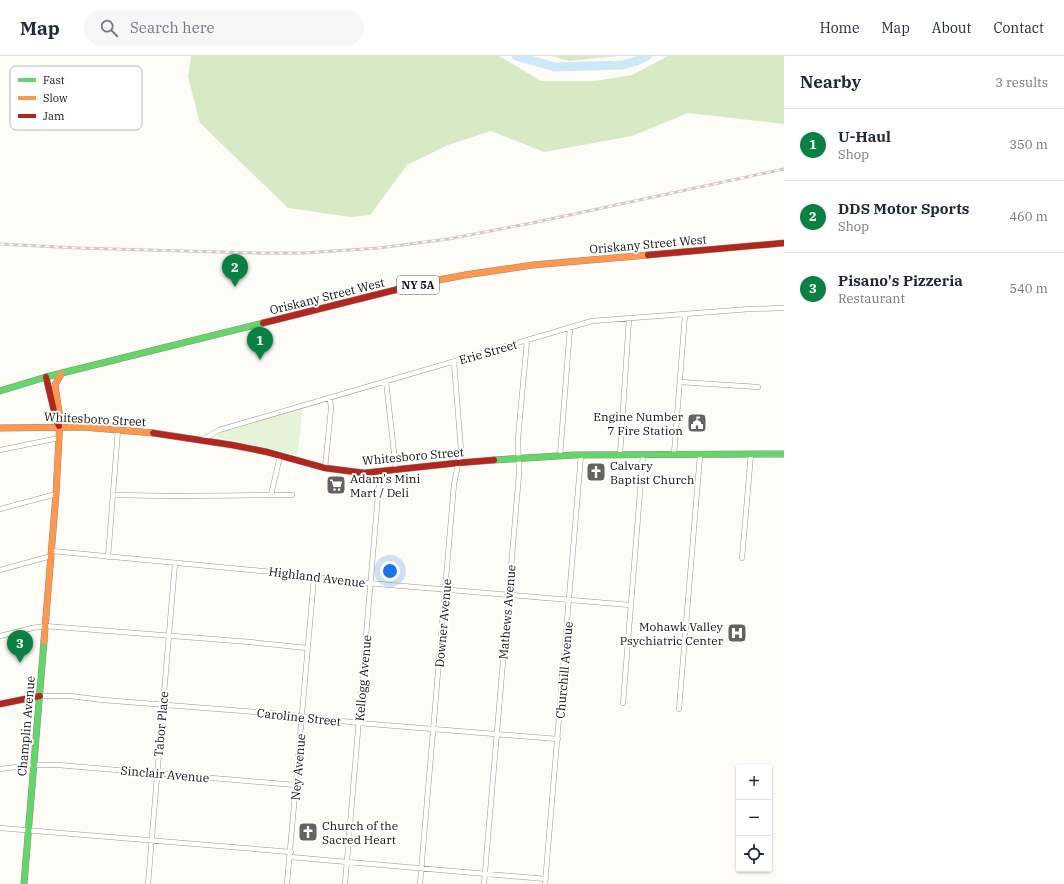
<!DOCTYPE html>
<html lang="en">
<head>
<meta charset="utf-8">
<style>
	body { margin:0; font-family:"IBM Plex Serif",serif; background:#f6f6f7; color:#1f2937 }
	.controls { position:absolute; right:12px; bottom:12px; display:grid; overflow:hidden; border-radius:4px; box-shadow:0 1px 3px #0004 }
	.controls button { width:36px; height:36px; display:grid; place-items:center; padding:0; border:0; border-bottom:1px solid #e0e1e3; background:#fff; color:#1f2937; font:20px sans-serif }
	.you { position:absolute; left:390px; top:515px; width:14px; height:14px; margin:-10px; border:3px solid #fff; border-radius:50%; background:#1a73e8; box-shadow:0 0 0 6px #1a73e833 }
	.badge { display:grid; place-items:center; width:26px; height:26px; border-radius:50%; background:#0b8043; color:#fff; font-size:13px; font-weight:700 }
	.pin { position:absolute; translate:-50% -33px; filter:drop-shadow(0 1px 2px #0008) }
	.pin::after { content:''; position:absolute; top:21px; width:14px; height:12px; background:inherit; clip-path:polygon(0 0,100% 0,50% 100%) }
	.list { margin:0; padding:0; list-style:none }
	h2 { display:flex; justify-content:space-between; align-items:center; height:52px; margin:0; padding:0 16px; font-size:17px }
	h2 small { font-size:13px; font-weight:400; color:#747a83 }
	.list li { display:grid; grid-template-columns:26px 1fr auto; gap:12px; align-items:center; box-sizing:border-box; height:72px; padding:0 16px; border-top:1px solid #e0e1e3 }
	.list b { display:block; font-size:15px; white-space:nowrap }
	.list p { margin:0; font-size:13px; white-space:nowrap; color:#747a83 }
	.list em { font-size:13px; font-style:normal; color:#747a83 }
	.icon { flex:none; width:22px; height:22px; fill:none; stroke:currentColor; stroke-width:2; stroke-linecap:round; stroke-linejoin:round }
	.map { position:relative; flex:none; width:784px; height:828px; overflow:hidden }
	header { display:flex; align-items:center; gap:24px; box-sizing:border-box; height:56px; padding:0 20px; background:#fff; border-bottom:1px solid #e0e1e3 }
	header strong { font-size:19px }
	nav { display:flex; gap:22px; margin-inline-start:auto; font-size:14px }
	.search { width:280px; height:36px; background:#f6f6f7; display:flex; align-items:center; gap:10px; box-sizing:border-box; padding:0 14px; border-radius:22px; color:#747a83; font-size:15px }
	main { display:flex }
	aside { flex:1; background:#fff }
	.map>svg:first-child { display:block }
	.green { fill:#e7f3d7 }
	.forest { fill:#d8eac5 }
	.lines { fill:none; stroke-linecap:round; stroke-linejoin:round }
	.river { stroke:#cde8f7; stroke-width:9 }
	.street-casing { stroke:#979795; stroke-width:5.5 }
	.fast-casing { stroke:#8e8d8b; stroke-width:7 }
	.slow-casing { stroke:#8e8d8b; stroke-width:7 }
	.jam-casing { stroke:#8e8d8b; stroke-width:7 }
	.street { stroke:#fffffe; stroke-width:4.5 }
	.fast { stroke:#63d668; stroke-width:6 }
	.slow { stroke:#ff974d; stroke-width:6 }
	.jam { stroke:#b3261e; stroke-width:6 }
	.rail-casing { stroke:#d9c6c7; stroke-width:3 }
	.rail { stroke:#fff; stroke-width:1.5; stroke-dasharray:4.5; stroke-linecap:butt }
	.labels { text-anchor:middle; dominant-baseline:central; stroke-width:4; stroke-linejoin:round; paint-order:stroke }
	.shield { fill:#fff; stroke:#585858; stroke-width:1 }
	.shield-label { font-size:11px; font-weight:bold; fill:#111 }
	.street-label { font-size:12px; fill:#111; stroke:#fff }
	.poi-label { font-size:12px; fill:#111; stroke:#fff; text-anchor:start }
	.key { fill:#fff; stroke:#b8b8b8; stroke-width:1 }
	.key-label { font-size:11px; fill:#111 }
</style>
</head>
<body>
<header>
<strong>Map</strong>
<div class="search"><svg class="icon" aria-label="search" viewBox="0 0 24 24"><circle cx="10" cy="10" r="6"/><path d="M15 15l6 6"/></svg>Search here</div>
<nav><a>Home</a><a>Map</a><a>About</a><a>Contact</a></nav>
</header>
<main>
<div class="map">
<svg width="784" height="828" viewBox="0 0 784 828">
	<rect width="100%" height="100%" fill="#fdfcf7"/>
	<path class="green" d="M302,353L300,379L297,399L217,381L218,377Z"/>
	<path class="forest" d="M191,0H499L541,25H595L632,19L668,0H784V68L688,57L632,80L544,96L491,75L448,89L407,109L370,159L350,161L288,152L200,67L188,21Z
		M551,0H617L569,5Z"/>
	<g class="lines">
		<path class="river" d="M516,0L555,11L622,9L637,5L647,0"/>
		<defs>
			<path id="street" d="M386,325L396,414
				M680,326L758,331
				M202,384L219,374L592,265L750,253L784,252
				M0,394L59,382
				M674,398L685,259
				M620,399L629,263
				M560,400L570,272
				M325,412L331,353L330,342
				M113,439L174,440L292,439
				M271,439L280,400
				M0,453L56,438
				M52,495L294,518L343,525L630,549
				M108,501L118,374
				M742,502L751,398
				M0,514L51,500
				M0,580L32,572L45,570L250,586L307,592
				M40,640H70L103,644L282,658L359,667L558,683
				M623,647L643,399
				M679,653L700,399
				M0,713L33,709H58L296,729
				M0,772L291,796
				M290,801L546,823
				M148,828L175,507
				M287,828L314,521
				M345,828L380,415
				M420,828L454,428L461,394L454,306
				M484,828L519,418L518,382L527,285
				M545,828L581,399"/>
			<path id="fast" d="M0,335L46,321L263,267
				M494,404L574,399L784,398
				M24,828L44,585"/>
			<path id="slow" d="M423,227L465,219L533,209L648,199
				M0,372L83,371L153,377
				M44,585L56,438L60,363L55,329L61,318"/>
			<path id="jam" d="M648,199L784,187
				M263,267L423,227
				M46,321L56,363L59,370
				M153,377L232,389L267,396L325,412L364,417L457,407L494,404
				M0,648L40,640"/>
		</defs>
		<use href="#street" class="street-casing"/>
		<use href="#fast" class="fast-casing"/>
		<use href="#slow" class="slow-casing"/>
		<use href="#jam" class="jam-casing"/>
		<use href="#street" class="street"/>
		<use href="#fast" class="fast"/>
		<use href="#slow" class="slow"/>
		<use href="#jam" class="jam"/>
		<defs>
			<path id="rail" d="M0,188L77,192L258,197H304L379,192L448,183L532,167L784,113"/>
		</defs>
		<use href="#rail" class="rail-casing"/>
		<use href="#rail" class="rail"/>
	</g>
	<defs>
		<symbol id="civic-square" viewBox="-11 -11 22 22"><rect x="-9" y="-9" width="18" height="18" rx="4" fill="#646362" stroke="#fff"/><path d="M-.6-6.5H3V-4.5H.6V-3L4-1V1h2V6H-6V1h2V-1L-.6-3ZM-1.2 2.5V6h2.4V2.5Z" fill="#fff"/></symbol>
		<symbol id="church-square" viewBox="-11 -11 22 22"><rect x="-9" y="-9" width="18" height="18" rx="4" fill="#646362" stroke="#fff"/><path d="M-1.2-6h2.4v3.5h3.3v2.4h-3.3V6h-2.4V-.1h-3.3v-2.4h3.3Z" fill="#fff"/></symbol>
		<symbol id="supermarket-square" viewBox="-11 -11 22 22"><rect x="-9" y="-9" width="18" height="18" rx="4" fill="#646362" stroke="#fff"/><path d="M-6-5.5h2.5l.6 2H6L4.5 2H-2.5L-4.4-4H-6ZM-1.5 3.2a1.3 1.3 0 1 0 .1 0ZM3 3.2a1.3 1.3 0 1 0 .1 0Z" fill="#fff"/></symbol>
		<symbol id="hospital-square" viewBox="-11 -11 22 22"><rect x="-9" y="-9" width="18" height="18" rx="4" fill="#646362" stroke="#fff"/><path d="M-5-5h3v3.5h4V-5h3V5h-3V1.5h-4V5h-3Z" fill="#fff"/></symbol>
	</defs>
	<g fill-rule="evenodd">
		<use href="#civic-square" x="686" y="356" width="22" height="22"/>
		<use href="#church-square" x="585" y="405" width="22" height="22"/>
		<use href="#supermarket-square" x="325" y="418" width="22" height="22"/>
		<use href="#hospital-square" x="726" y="566" width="22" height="22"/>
		<use href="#church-square" x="297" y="765" width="22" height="22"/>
	</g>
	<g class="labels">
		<rect class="shield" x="397" y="220" width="42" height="18" rx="3"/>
		<g class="shield-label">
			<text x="418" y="229">NY 5A</text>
		</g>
		<g class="street-label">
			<text transform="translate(648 188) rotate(-5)">Oriskany Street West</text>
			<text transform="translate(327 240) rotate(-14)">Oriskany Street West</text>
			<text transform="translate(488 296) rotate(-16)">Erie Street</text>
			<text transform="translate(95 363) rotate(3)">Whitesboro Street</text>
			<text transform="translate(413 400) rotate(-5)">Whitesboro Street</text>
			<text transform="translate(317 521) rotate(7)">Highland Avenue</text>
			<text transform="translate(507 556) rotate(-85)">Mathews Avenue</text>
			<text transform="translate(443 567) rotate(-85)">Downer Avenue</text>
			<text transform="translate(564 614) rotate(-85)">Churchill Avenue</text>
			<text transform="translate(363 622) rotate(-85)">Kellogg Avenue</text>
			<text transform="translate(299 661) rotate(6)">Caroline Street</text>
			<text transform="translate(161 668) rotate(-85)">Tabor Place</text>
			<text transform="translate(26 670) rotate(-85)">Champlin Avenue</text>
			<text transform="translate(298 711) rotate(-85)">Ney Avenue</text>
			<text transform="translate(165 718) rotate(5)">Sinclair Avenue</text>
		</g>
		<g class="poi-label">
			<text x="683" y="360" text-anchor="end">Engine Number<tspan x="683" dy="14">7 Fire Station</tspan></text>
			<text x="610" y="409">Calvary<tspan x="610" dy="14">Baptist Church</tspan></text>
			<text x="350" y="422">Adam's Mini<tspan x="350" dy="14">Mart / Deli</tspan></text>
			<text x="723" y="570" text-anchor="end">Mohawk Valley<tspan x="723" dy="14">Psychiatric Center</tspan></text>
			<text x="322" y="769">Church of the<tspan x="322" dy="14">Sacred Heart</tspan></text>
		</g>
	</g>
	<rect x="10" y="10" width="132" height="64" rx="6" class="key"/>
	<rect x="18" y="22" width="18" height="4" fill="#63d668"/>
	<rect x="18" y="40" width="18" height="4" fill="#ff974d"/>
	<rect x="18" y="58" width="18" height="4" fill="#b3261e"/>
	<g class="key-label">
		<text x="43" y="28">Fast</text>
		<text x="43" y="46">Slow</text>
		<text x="43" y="64">Jam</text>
	</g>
</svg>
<div class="controls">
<button>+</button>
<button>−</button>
<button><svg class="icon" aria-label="locate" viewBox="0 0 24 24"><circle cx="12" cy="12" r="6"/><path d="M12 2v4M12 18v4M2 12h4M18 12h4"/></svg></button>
</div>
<div class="you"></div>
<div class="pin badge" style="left:260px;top:304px">1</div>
<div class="pin badge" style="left:235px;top:231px">2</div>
<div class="pin badge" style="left:20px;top:607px">3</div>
</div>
<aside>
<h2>Nearby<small>3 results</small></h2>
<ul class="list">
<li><span class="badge">1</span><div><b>U-Haul</b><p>Shop</p></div><em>350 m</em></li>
<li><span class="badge">2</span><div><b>DDS Motor Sports</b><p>Shop</p></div><em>460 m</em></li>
<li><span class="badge">3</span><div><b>Pisano's Pizzeria</b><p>Restaurant</p></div><em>540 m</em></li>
</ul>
</aside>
</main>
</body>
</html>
